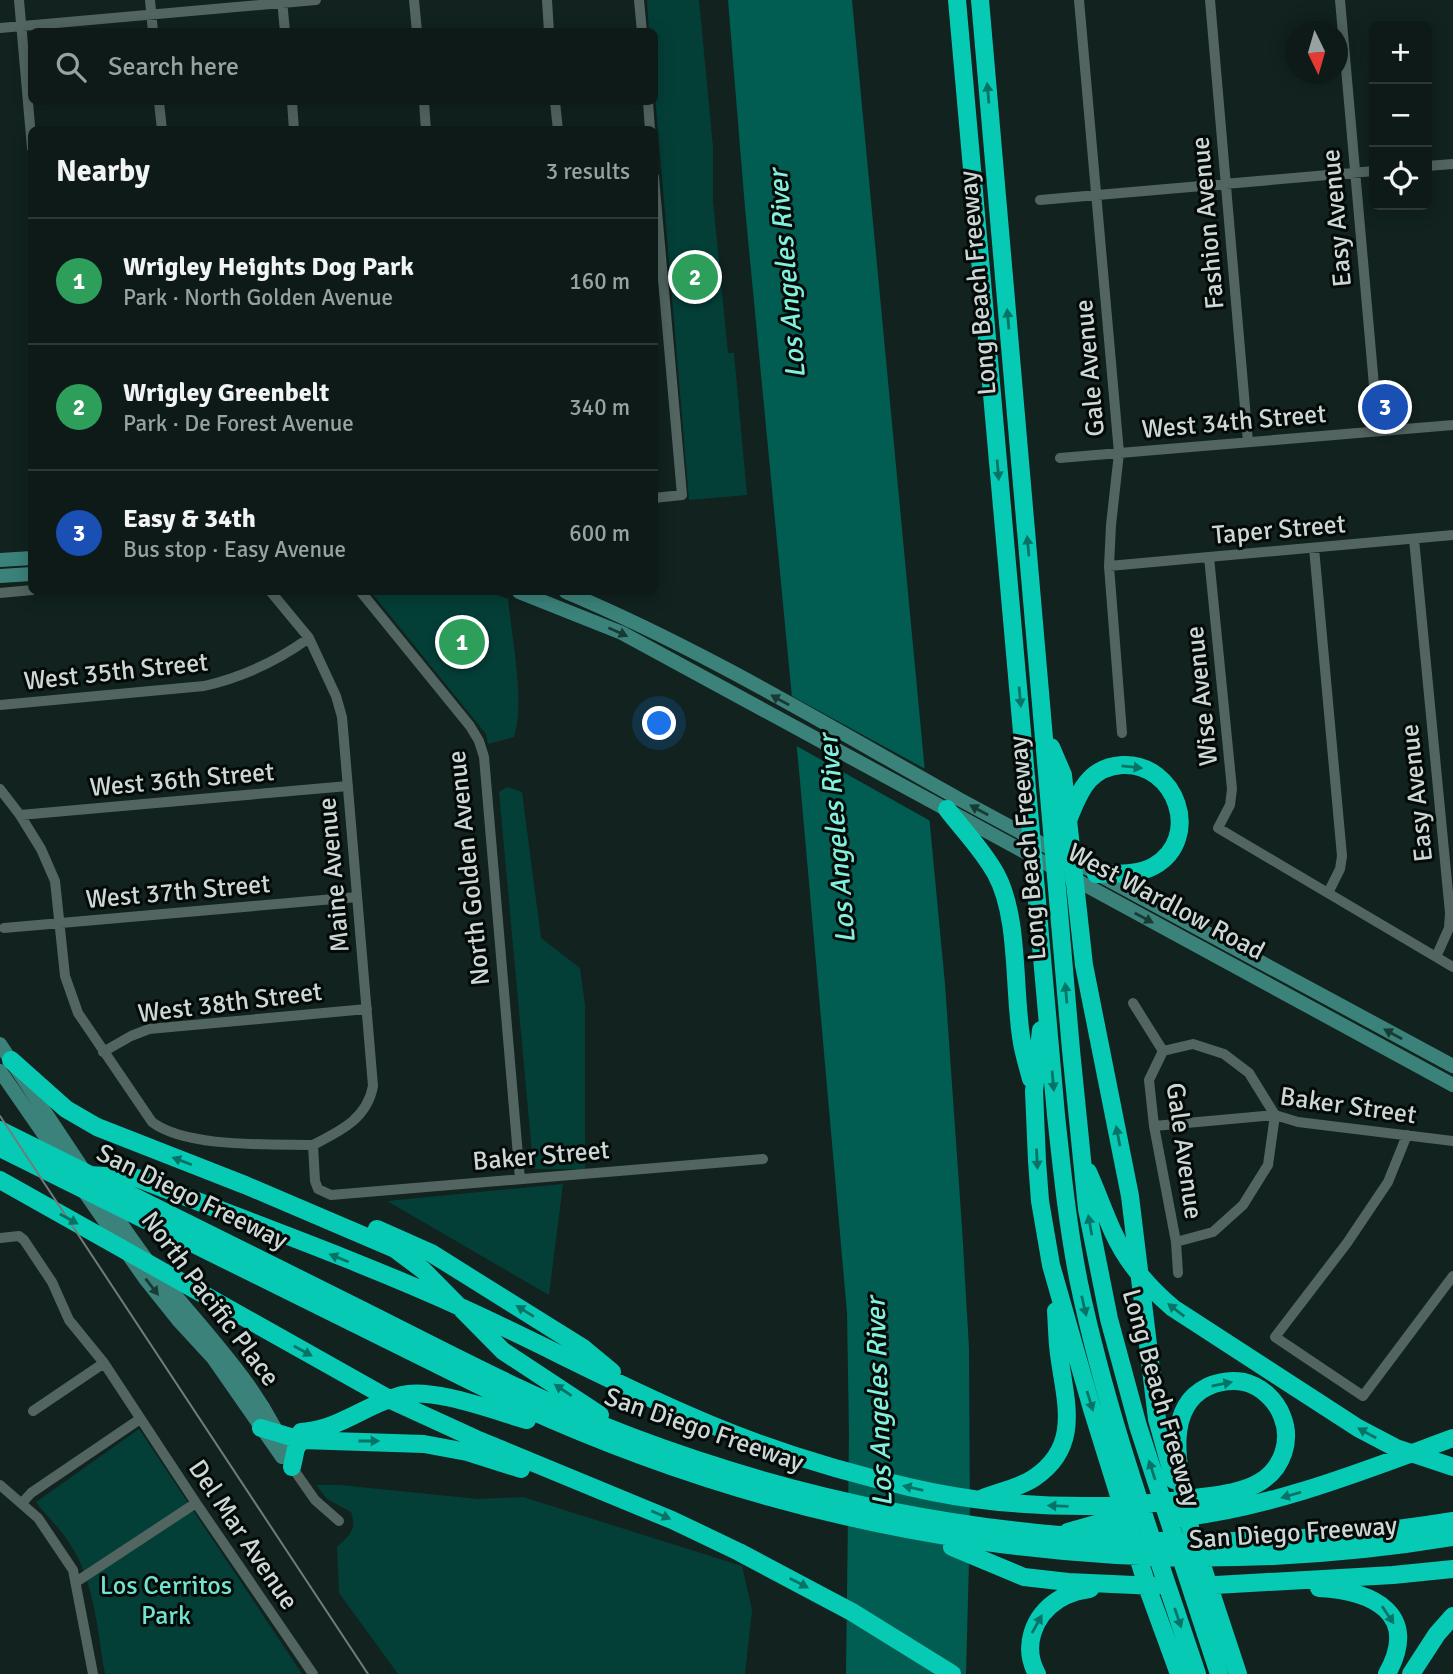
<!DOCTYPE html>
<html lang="en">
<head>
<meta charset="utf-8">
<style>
	body { margin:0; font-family:Signika,sans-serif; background:#162320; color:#f1f3f6 }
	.controls { position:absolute; right:21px; top:21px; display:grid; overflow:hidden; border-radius:10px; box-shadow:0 4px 18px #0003 }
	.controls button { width:63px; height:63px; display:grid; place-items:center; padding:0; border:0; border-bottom:2px solid #2d3836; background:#0d1a17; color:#f1f3f6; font:35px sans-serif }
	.compass { position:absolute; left:1285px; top:21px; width:63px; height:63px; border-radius:50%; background:#0d1a17; box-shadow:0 4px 18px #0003; rotate:175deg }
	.you { position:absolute; left:660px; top:724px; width:24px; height:24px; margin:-18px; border:5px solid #fff; border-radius:50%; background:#1a73e8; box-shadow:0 0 0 10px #1a73e833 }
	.badge { display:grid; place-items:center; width:46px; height:46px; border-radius:50%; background:#d99af7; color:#fff; font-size:23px; font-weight:700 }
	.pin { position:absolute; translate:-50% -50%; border:4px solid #fff; box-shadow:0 2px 7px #0006 }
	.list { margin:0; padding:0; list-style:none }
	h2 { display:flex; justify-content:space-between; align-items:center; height:91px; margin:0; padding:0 28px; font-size:30px }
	h2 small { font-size:23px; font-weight:400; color:#9aa1a1 }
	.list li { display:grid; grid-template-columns:46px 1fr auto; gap:21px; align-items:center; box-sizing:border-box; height:126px; padding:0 28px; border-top:2px solid #2d3836 }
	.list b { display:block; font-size:26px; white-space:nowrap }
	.list p { margin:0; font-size:23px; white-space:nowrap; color:#9aa1a1 }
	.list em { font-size:23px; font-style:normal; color:#9aa1a1 }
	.icon { flex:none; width:38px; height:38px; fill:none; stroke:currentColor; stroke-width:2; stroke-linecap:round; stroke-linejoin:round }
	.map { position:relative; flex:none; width:1453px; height:1674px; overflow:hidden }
	.search { position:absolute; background:#0d1a17; box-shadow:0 4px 18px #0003; left:28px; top:28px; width:630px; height:77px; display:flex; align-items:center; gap:18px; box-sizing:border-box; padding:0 24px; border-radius:10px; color:#9aa1a1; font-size:26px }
	.panel { position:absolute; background:#0d1a17; box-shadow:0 4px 18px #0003; left:28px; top:126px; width:630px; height:469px; border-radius:10px }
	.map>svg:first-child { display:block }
	.green { fill:#043f37 }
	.water { fill:#015c51 }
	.pier { fill:#11221f }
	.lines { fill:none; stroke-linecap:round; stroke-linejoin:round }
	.street { stroke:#526561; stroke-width:10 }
	.secondary { stroke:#3b837a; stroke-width:14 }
	.highway { stroke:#06cab4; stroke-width:18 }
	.tram { stroke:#6f7c7a; stroke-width:2 }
	.oneway { fill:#057467 }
	.oneway2 { fill:#1a3a36 }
	.labels { text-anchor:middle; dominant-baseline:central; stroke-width:6; stroke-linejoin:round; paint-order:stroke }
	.street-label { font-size:26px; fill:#cdd7d5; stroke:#040a08 }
	.park-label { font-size:26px; fill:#73e3d0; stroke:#040a08 }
	.water-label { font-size:28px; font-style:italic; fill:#81f0dd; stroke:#040a08 }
</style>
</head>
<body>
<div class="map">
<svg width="1453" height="1674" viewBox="0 0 1453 1674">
	<rect width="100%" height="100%" fill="#11221f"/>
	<path class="green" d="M647,0H699L713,147V201L728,353H734L747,495L689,500L655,94L654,32L649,31Z
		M371,592H488L508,599C512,638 525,701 514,737L488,744L486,734Z
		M507,787L522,792L541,938L580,968L585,1005V1169H535L533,1164L499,792Z
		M563,1184L549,1295L387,1201Z
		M139,1429L302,1674H105C97,1630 95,1582 70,1544C61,1529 46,1516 36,1502Z
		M316,1485H340L478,1499L523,1497L742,1566L752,1610L745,1674H398L339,1593L337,1547C350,1535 357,1530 351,1512L327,1499Z"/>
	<path class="water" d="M728,0H852L945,984L962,1227L969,1348L970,1525L966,1674H846L849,1435L847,1313L800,781L745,208Z"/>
	<path class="pier" d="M788,694L929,771L934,823L793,744Z"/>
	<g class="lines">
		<path class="street" d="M19,0L32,148
			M150,0L153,32
			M282,0L285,32
			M414,0L417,32
			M547,0L549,32
			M639,0L642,32
			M1079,0L1119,453L1111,525L1109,566L1122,733
			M1210,0L1248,442
			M1340,0L1378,431
			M0,28L316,0
			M159,102L162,130
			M292,102L294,130
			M424,102L426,130
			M555,102L558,130
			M648,102L650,130
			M1427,166L1453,164
			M654,177L682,495L654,498
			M1040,200L1374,171
			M1060,458L1453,425
			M1414,539L1450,913L1449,928L1436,957
			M1314,548L1342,856L1340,869L1328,893
			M1209,557L1232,789L1230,805L1218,828L1453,967
			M1109,566L1453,535
			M271,592L309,638L336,696L342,717L373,1086C367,1119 340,1131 313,1145
			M361,592L470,726L479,741L484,757L520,1179
			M0,593L32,590
			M0,705L204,686C243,677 276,662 309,638
			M0,789L20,815L41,849L55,881L65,976L78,1013L152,1122C186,1148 270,1144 313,1145
			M20,815L348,786
			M4,928L357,897
			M1133,1003L1163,1051
			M1163,1051L1193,1044L1224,1054L1249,1073L1275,1115L1268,1165L1243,1205L1213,1232L1176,1242
			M1163,1051L1149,1080L1154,1126L1176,1242L1178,1273
			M103,1052L131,1036L149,1029L367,1009
			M1154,1126L1275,1115L1298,1122L1453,1141
			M1407,1135L1388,1182L1347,1243L1275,1337L1363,1396L1453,1276
			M313,1145L315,1181L318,1189L331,1195L763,1159
			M0,1238L19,1236L24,1240L52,1282L69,1320L104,1363L196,1503L313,1674
			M33,1411L104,1363
			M292,1467L315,1500L339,1521
			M0,1485L38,1518L73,1570L93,1674
			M22,1503L31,1493L140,1419
			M76,1582L196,1503"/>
		<path class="secondary" d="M0,560L32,558
			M0,576L32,574
			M519,592L622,633L1453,1085
			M566,592C702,649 830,727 959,799C1123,889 1289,976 1453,1066
			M0,1044L85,1172
			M0,1071L63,1162
			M83,1190L146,1280L178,1320L213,1358L282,1457
			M105,1200C122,1225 139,1251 158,1274C207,1336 265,1390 292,1467"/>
		<path class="highway" d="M957,0L1056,1115C1062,1171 1068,1228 1079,1283C1107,1416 1154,1545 1197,1674
			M980,0L1071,1050L1087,1209L1109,1319L1138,1426L1219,1674
			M1051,747L1063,775L1084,965L1130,1196L1157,1419L1174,1480
			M947,809C963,830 983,850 996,874C1020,918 1013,993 1022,1043C1024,1055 1028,1067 1031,1079
			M1069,818C1074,806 1079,791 1089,780C1097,771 1109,766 1122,765C1176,762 1203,838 1154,866C1136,876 1115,873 1096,874
			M1041,1030L1034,1091L1037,1161L1040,1201L1051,1265L1092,1409L1149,1592L1179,1674
			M11,1060L66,1109L97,1127L245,1185L395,1249L423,1270L503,1351L600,1415
			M0,1130C120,1190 240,1249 360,1309C450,1354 538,1401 632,1437C894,1536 1177,1566 1453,1521
			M0,1148L521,1406C811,1538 1137,1590 1453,1537
			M1088,1172C1097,1192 1104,1212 1113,1232C1127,1263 1148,1287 1173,1308L1358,1428L1396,1448L1453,1467
			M89,1175L137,1178C247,1221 360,1261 467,1310C550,1348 630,1392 714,1426C777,1452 843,1472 909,1487C939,1494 968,1499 999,1502C1064,1508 1129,1508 1195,1498C1216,1495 1242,1493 1260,1482C1283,1468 1292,1440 1282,1416C1276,1400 1261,1386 1244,1382C1232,1380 1218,1382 1207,1387C1158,1411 1183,1485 1190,1527
			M0,1180L393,1401L476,1439L672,1520L739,1552L852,1612L952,1674
			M377,1229L431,1253L583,1348L612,1372
			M261,1428L301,1440L424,1444L467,1452L521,1469
			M301,1432C339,1430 366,1404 402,1395C432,1387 495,1411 527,1420
			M292,1467L296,1448L308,1431
			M983,1498C1000,1491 1019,1488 1034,1478C1082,1446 1065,1401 1059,1354C1057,1340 1057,1325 1056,1311
			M1178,1518C1274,1507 1363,1471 1453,1438
			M1068,1532L1096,1524L1136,1522
			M952,1547L1024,1577L1068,1582L1156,1586
			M1196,1547L1238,1674
			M1198,1586L1393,1575L1453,1569
			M1319,1588C1372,1591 1421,1613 1387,1674
			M1037,1674C1022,1647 1033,1616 1058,1600C1068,1593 1079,1591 1090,1589
			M1411,1674L1437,1634L1453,1616"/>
		<path class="tram" d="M0,1116L368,1674"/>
	</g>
	<defs><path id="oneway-solid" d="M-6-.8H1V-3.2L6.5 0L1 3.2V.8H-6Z" transform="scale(1.75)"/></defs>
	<g class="oneway">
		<use href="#oneway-solid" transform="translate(988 93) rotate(-95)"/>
		<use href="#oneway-solid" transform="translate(1008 319) rotate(-95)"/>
		<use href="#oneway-solid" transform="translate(998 470) rotate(85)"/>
		<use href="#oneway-solid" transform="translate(1028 546) rotate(-95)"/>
		<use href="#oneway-solid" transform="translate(1020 697) rotate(85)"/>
		<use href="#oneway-solid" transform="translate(1132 767) rotate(6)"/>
		<use href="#oneway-solid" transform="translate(1066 993) rotate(-95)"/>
		<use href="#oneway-solid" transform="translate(1053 1081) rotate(85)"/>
		<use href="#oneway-solid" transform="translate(1118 1136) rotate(-101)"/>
		<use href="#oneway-solid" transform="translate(1037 1159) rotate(87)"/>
		<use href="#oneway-solid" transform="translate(182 1161) rotate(-159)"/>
		<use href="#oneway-solid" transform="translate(69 1219) rotate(29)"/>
		<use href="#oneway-solid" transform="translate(1090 1225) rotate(-100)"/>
		<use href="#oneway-solid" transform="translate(339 1258) rotate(-158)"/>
		<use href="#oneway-solid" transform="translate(1084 1306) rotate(77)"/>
		<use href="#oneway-solid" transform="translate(1176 1310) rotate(-142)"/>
		<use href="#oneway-solid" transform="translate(525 1311) rotate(-148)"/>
		<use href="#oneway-solid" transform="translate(303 1351) rotate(29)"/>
		<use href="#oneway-solid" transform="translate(1222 1384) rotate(-11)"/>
		<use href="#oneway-solid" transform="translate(563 1390) rotate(-146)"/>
		<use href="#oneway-solid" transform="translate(1090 1401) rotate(73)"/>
		<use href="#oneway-solid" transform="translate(1367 1433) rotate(-151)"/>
		<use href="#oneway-solid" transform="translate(369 1441)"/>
		<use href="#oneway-solid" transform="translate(1152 1470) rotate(-108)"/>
		<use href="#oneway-solid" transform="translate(913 1488) rotate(-167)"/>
		<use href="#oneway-solid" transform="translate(1291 1495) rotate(164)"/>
		<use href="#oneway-solid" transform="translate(1058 1506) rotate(-178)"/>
		<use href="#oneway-solid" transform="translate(661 1515) rotate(23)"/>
		<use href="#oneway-solid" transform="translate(799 1583) rotate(27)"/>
		<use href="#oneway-solid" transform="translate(1388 1615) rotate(56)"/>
		<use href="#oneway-solid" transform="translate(1178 1618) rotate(71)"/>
		<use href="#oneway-solid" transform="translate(1037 1624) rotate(-61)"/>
	</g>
	<g class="oneway2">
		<use href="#oneway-solid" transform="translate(618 632) rotate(24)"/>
		<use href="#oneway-solid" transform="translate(780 700) rotate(-151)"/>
		<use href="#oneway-solid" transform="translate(979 810) rotate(-151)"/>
		<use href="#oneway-solid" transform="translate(1144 918) rotate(28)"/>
		<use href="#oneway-solid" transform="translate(1393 1034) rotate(-151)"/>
		<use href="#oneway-solid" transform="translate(152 1287) rotate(52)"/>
	</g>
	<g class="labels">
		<g class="street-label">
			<text transform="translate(1337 218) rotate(-95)">Easy Avenue</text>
			<text transform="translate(1208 223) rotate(-95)">Fashion Avenue</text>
			<text transform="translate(978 283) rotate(-95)">Long Beach Freeway</text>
			<text transform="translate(1090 368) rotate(-95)">Gale Avenue</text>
			<text transform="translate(1234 422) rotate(-5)">West 34th Street</text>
			<text transform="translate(1279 530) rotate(-5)">Taper Street</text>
			<text transform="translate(116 672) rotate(-6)">West 35th Street</text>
			<text transform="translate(1202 696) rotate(-96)">Wise Avenue</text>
			<text transform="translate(182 780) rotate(-5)">West 36th Street</text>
			<text transform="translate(1417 793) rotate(-96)">Easy Avenue</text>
			<text transform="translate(1028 848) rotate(-95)">Long Beach Freeway</text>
			<text transform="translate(469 868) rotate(-96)">North Golden Avenue</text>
			<text transform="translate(334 875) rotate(-95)">Maine Avenue</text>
			<text transform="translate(178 892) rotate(-5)">West 37th Street</text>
			<text transform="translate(1166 902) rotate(28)">West Wardlow Road</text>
			<text transform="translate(230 1003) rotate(-7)">West 38th Street</text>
			<text transform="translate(1348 1106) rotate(8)">Baker Street</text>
			<text transform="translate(1184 1151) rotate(82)">Gale Avenue</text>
			<text transform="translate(541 1156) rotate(-5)">Baker Street</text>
			<text transform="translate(192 1197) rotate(26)">San Diego Freeway</text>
			<text transform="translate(210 1299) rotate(53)">North Pacific Place</text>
			<text transform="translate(1161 1398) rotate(74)">Long Beach Freeway</text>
			<text transform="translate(704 1430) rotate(19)">San Diego Freeway</text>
			<text transform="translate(1293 1533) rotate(-4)">San Diego Freeway</text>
			<text transform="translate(243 1535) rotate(56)">Del Mar Avenue</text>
		</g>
		<g class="park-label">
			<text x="166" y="1586">Los Cerritos<tspan x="166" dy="30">Park</tspan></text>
		</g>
		<g class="water-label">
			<text transform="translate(787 274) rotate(-95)">Los Angeles River</text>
			<text transform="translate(837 839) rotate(-95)">Los Angeles River</text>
			<text transform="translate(879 1402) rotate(-92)">Los Angeles River</text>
		</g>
	</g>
</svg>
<div class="controls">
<button>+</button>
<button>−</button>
<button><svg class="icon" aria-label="locate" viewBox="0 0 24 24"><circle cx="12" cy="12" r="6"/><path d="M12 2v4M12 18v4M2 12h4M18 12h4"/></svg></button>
</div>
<svg class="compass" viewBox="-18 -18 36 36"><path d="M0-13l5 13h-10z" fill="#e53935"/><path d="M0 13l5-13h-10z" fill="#9aa1a1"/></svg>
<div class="you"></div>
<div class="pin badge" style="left:462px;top:642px;background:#2e9e5b">1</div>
<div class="pin badge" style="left:695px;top:277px;background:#2e9e5b">2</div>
<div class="pin badge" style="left:1385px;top:407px;background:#1a4fb4">3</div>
<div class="search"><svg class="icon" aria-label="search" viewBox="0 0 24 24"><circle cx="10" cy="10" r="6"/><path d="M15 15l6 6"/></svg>Search here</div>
<section class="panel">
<h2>Nearby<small>3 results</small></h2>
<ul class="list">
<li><span class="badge" style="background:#2e9e5b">1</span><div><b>Wrigley Heights Dog Park</b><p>Park · North Golden Avenue</p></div><em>160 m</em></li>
<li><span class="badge" style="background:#2e9e5b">2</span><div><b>Wrigley Greenbelt</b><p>Park · De Forest Avenue</p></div><em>340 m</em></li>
<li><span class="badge" style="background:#1a4fb4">3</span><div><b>Easy &amp; 34th</b><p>Bus stop · Easy Avenue</p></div><em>600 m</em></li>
</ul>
</section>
</div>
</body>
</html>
